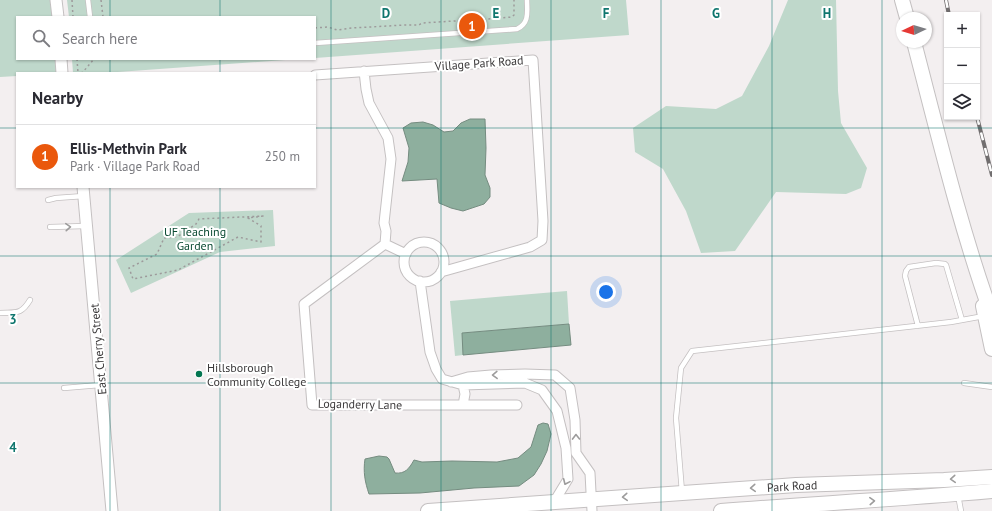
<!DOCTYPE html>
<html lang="en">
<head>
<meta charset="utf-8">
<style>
	body { margin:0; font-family:"PT Sans",sans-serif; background:#f2f2f3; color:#2b2b33 }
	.controls { position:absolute; right:12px; top:12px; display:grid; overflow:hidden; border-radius:0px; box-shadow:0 1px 3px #0004 }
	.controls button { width:36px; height:36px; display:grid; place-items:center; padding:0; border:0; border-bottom:1px solid #e1e1e2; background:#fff; color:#2b2b33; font:20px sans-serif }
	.compass { position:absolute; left:896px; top:12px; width:36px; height:36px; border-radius:50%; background:#fff; box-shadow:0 1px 3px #0004; rotate:266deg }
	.you { position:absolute; left:606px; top:292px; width:14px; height:14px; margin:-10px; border:3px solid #fff; border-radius:50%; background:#1a73e8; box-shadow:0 0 0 6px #1a73e833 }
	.badge { display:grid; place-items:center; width:26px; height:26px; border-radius:50%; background:#ea580c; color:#fff; font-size:13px; font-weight:700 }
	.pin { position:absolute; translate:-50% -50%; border:2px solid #fff; box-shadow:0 1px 4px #0006 }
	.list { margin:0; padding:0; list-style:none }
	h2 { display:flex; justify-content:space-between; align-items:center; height:52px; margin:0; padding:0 16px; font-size:17px }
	h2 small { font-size:13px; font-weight:400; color:#7c7c81 }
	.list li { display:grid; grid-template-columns:26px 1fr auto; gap:12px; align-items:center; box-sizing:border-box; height:64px; padding:0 16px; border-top:1px solid #e1e1e2 }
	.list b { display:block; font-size:15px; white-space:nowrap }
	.list p { margin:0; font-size:13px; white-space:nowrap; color:#7c7c81 }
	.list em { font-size:13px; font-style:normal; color:#7c7c81 }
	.icon { flex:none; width:22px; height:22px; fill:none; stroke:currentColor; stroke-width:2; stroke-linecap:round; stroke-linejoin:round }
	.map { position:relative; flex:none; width:992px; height:511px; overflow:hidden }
	.search { position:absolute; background:#fff; box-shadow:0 1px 3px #0004; left:16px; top:16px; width:300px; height:44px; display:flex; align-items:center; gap:10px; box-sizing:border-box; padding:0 14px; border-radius:0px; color:#7c7c81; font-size:15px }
	.panel { position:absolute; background:#fff; box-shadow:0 1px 3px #0004; left:16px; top:72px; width:300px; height:116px; border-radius:0px }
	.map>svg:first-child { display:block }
	.green { fill:#bfd8cb }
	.water { fill:#8eaf9e; stroke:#758c80 }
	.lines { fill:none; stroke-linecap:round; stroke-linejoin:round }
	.service-casing { stroke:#c4c0c1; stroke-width:6 }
	.minor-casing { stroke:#c4c0c1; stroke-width:11 }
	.tertiary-casing { stroke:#c4c0c1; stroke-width:13 }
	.primary-casing { stroke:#c4c0c1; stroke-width:16 }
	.path { stroke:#9d9a9b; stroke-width:1.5; stroke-dasharray:2 3; stroke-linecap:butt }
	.service { stroke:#fff; stroke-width:4.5 }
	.minor { stroke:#fff; stroke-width:9 }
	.tertiary { stroke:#fff; stroke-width:11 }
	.primary { stroke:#fff; stroke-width:14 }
	.rail-casing { stroke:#716e6f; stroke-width:4 }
	.rail { stroke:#fff; stroke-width:2.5; stroke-dasharray:8; stroke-linecap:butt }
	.oneway { stroke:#9d9c9c }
	.grid { fill:none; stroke:#0f766e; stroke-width:1; stroke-opacity:0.55 }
	.poi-dot { fill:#037651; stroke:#fff; stroke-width:1.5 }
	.labels { text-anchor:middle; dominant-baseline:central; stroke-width:4; stroke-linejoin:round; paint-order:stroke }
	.street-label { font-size:12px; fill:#3b393a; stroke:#fff }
	.park-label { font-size:12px; fill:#0b4b33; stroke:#fff }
	.poi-label { font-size:12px; fill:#3b393a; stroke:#fff; text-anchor:start }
	.grid-label { font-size:13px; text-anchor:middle; font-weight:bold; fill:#0f766e; stroke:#fff; stroke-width:4; stroke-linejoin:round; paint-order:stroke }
</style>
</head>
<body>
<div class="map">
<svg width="992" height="511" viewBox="0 0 992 511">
	<rect width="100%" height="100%" fill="#f3eff0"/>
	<path class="green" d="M0,0H52L53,17H17V59H57V69L56,70V73H17V76L0,77Z
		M67,0H626L629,35L315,58V17H69Z
		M788,0H836L838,91L841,123L867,168L861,188L846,194L776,192L735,251L701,253L686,211L663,169L635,152L633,128L666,106L716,109L742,96L769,46Z
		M72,59H299L104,73H73Z
		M273,210L275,246L220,252L131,293L116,260L189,213Z
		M567,291L569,324L463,333V355L455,356L450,301Z"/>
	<path class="water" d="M470,119H485L486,148L485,175L490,188V197L484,204L463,211L451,208L439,203L437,179L402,181L408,162L409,148L403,128L411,123L423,122L433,125L444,132L453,131L461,123Z
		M569,324L571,345L463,355L462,333Z
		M543,423L548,424L551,434L547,451L541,464L534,475L519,486L474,488L420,493L369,494C365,482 363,472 365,459L379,456L387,457L389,459L395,473C405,474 409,469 414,460L422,462L452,461L497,462L518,458L531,447L538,425Z"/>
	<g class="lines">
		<defs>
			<path id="service" d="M88,0L90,17
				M315,43L517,29C530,23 527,11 527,0
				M48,200L56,198L84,196
				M50,227L86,226
				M0,313C16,312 21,315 30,300
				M918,326L905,276L906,271L909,267L936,263L945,264L946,265L962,320
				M964,383L992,387
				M64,388L100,385
				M682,492L676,418L681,368L692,351L951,322L984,316
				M958,495L961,511"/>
			<path id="minor" d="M364,71L366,89L369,103L388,138L391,159L384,223L386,231L385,244
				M315,75L533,60L543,221L542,240L530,247L441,272
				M404 262a20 20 0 1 1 40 0a20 20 0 1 1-40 0Z
				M406,254L385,244L304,304L312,405H517
				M420,281L430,352L436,369L442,379L463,385L525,383L542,390L557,411L566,448L568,479L554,502
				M451,382L468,377L491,375L525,374L555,375L570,388L575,420L576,453L590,473L592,511
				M463,385L465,394L463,405"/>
			<path id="tertiary" d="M56,0L58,17
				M61,59L62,73
				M83,187L112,511"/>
			<g id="primary">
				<path d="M902,0L907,18"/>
				<path d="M914,42C938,134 960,227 992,316"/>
				<path d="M983,306L992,349"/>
				<path id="s1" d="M428,511L796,485L944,480L992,477"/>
				<path d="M721,511C811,504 902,499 992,491"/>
			</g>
		</defs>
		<use href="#service" class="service-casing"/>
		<use href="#minor" class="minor-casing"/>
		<use href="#tertiary" class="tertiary-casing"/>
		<use href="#primary" class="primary-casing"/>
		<path class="path" d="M72,0L73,17
			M101,0L103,17
			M315,28L328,27L337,30L352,28L405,25H419L422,23L470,20C475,21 482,21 487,19L512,17L514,15V0
			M77,59L78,73
			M81,73L83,72L94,59
			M263,216L248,218L261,226V242L238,237L178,270L133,279L129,268L157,254L164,238L177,237L196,224L199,219Z"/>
		<use href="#service" class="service"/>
		<use href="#minor" class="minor"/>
		<use href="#tertiary" class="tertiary"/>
		<use href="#primary" class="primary"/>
		<defs>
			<path id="rail" d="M946,0L949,15
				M977,117L992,175"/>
		</defs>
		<use href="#rail" class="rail-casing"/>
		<use href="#rail" class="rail"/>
	</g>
	<defs><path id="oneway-chevron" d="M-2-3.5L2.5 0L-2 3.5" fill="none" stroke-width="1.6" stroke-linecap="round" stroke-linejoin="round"/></defs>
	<g class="oneway">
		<use href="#oneway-chevron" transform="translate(68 227) rotate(-4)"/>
		<use href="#oneway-chevron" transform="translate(495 375) rotate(178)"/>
		<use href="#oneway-chevron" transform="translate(576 437) rotate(-91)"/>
		<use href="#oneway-chevron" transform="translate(953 479) rotate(176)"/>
		<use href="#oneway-chevron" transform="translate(566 482) rotate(114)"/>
		<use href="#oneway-chevron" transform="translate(753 488) rotate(176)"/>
		<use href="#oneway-chevron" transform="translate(625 497) rotate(176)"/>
		<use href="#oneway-chevron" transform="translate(872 501) rotate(-3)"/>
	</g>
	<path class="grid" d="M110,0V17M220,0V17M331,0V511M441,0V511M551,0V511M661,0V511M772,0V511M882,0V511M110,59V73M220,59V73M0,128H17M315,128H992M110,187V511M220,187V511M0,256H992M0,383H992"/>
	<circle class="poi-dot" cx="199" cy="374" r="4"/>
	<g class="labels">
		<g class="street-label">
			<text transform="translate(479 63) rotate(-4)">Village Park Road</text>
			<text transform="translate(98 349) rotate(-95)">East Cherry Street</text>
			<text transform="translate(360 404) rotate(1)">Loganderry Lane</text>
			<text stroke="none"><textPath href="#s1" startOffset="365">Park Road</textPath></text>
		</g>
		<g class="park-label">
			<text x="195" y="231">UF Teaching<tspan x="195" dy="14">Garden</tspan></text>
		</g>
		<g class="poi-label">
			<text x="207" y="367">Hillsborough<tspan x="207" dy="14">Community College</tspan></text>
		</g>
	</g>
	<g class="grid-label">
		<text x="386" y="18">D</text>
		<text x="496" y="18">E</text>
		<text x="606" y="18">F</text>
		<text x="716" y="18">G</text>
		<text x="827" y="18">H</text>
		<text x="13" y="324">3</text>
		<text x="13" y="452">4</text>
	</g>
</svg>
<div class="controls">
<button>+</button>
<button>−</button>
<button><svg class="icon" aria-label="layers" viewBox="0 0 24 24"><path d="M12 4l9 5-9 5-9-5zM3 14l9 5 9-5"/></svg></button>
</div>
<svg class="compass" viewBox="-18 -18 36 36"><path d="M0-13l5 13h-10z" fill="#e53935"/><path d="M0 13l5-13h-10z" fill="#7c7c81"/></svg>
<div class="you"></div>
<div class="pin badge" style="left:472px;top:26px">1</div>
<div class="search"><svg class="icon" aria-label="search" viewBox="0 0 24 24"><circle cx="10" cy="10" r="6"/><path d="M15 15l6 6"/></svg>Search here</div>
<section class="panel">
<h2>Nearby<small></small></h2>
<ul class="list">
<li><span class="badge">1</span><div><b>Ellis-Methvin Park</b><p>Park · Village Park Road</p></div><em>250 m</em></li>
</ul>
</section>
</div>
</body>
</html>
